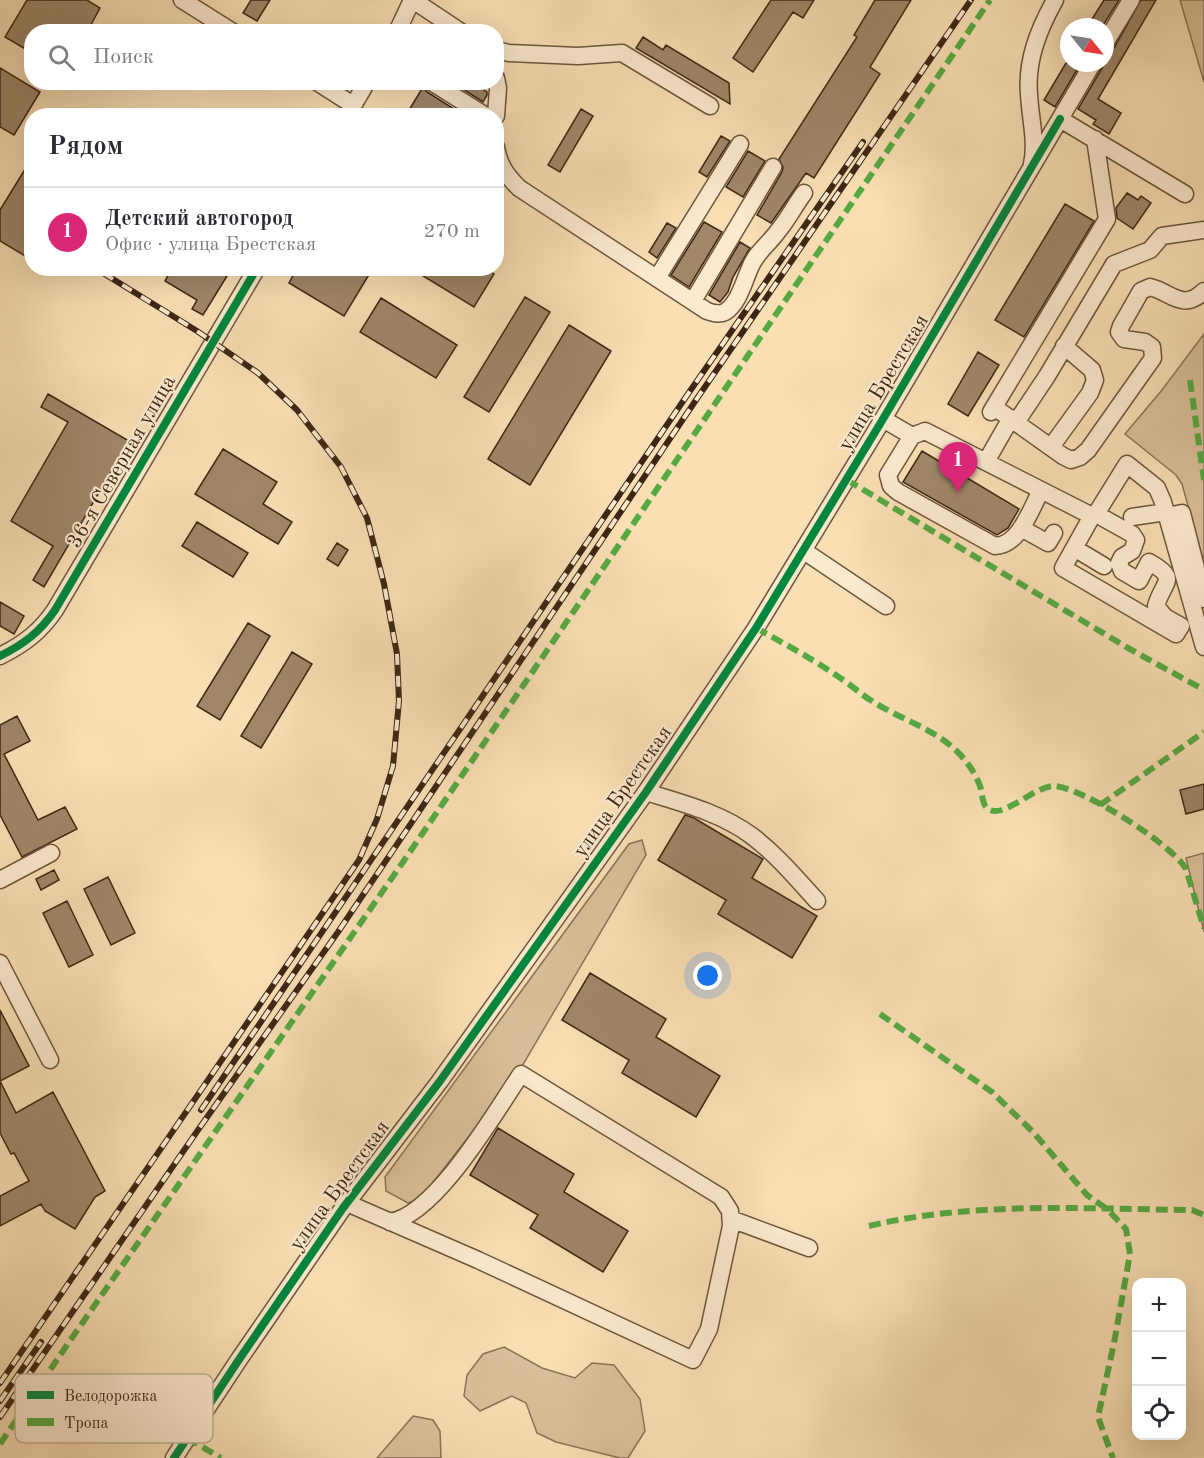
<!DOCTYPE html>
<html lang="ru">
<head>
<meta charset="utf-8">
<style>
	body { margin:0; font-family:"Old Standard TT",serif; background:#f2f2f3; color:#2b2b33 }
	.controls { position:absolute; right:18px; bottom:18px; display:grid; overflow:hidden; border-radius:12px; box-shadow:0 6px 24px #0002 }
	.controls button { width:54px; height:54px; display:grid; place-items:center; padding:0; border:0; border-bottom:2px solid #e1e1e2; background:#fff; color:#2b2b33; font:30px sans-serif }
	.compass { position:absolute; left:1060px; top:18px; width:54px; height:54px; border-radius:50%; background:#fff; box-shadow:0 6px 24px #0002; rotate:120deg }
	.you { position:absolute; left:708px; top:976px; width:21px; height:21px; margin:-15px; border:4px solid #fff; border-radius:50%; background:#1a73e8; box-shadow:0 0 0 9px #1a73e833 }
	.badge { display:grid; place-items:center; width:39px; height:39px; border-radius:50%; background:#db2777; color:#fff; font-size:20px; font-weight:700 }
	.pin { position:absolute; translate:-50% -50px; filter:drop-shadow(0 2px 3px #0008) }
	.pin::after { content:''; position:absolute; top:32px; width:21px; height:18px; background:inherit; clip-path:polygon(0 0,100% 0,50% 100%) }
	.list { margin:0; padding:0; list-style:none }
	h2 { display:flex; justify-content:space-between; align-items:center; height:78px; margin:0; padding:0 24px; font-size:26px }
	h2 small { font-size:20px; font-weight:400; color:#7c7c81 }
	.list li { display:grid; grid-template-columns:39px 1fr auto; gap:18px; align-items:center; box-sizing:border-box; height:90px; padding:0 24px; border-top:2px solid #e1e1e2 }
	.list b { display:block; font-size:22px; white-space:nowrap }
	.list p { margin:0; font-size:20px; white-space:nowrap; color:#7c7c81 }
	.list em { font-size:20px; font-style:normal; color:#7c7c81 }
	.icon { flex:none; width:33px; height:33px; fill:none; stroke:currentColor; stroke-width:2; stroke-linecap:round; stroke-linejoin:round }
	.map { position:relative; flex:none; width:1204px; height:1458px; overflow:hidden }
	.search { position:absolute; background:#fff; box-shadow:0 6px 24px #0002; left:24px; top:24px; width:480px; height:66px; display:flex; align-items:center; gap:15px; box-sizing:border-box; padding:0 21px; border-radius:24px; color:#7c7c81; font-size:22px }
	.panel { position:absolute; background:#fff; box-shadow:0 6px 24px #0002; left:24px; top:108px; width:480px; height:168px; border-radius:24px }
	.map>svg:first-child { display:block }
	.green { fill:#dac09a; stroke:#8c7457; stroke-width:1.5 }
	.building { fill:#9f8768; stroke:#3d2714; stroke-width:1.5 }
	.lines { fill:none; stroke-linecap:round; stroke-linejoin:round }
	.minor-casing { stroke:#6c553c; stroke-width:19 }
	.minor { stroke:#fceacf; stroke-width:16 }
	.rail-casing { stroke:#3d2714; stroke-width:6 }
	.rail { stroke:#fceacf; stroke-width:4; stroke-dasharray:11; stroke-linecap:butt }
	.quiet { stroke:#55aa42; stroke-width:6; stroke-dasharray:12 6; stroke-linecap:butt }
	.cycleway-casing { stroke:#fceacf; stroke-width:11 }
	.cycleway { stroke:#00873e; stroke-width:8 }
	.labels { text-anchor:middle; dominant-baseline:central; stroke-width:4.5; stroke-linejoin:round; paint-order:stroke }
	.street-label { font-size:21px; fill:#3d2714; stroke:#fceacf }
	.key { fill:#fceacf; stroke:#c3b097; stroke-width:1.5 }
	.key-label { font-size:16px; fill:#3d2714 }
</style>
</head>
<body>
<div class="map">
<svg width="1204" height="1458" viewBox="0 0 1204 1458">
	<rect width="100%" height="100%" fill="#fadfb5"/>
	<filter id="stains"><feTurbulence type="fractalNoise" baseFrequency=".00333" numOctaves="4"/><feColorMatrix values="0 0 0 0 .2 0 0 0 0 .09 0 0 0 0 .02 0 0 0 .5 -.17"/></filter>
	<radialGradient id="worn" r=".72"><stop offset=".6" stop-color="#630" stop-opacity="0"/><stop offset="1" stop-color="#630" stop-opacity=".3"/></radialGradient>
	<path class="green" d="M1180,0H1204V82Z
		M1204,334V563L1182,484L1176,475L1125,434L1162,390Z
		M642,840L646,855L518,1073L421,1198L408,1203L386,1191L385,1177L629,844Z
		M1204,853V932L1186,858Z
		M504,1347L542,1368L575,1378L592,1363L614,1365L640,1399L645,1431L628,1458H620L556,1442L537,1433L526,1403L512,1396L480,1411L464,1396L467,1375L483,1354Z
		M413,1416L433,1420L440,1431L441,1458H377Z"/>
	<path class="building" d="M27,0H87L100,8L87,32H32V53L5,37Z
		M251,0H270L257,21L243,13Z
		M771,0H814L803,18L793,12L753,72L733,58Z
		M875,0H911L870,67L880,74L814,178L806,173L771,223L757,215L782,172L783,167L779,159L857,37L854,35Z
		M1104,0H1119L1102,27H1087Z
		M1141,0H1156L1098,99L1121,113L1109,134L1093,124L1096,120L1078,109L1105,63V59L1114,48Z
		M643,37L663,50L666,45L729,83L730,104L636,48Z
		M1066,63H1081L1055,107L1044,100Z
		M0,68L40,92L14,135L0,127Z
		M452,82H472L487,92V95L483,102Z
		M423,87L427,92L465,116H418L409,110Z
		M581,109L593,116L560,172L548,165Z
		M721,136L730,141L707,177L699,172Z
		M748,151L765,161L743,197L726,187Z
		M32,158V260L0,241V210Z
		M1127,193L1138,200L1141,196L1151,203L1133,229L1117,218L1116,208Z
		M1065,204L1094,221L1024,337L995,320Z
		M704,222L722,232L689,287L671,275Z
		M667,223L676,228L657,258L649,252Z
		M740,242L750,248L733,277L728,292L720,302L709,295Z
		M172,268H232L203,315L192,309L197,300L165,281Z
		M297,268H373L344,316L289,283Z
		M410,268H485L494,274L474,307Z
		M525,297L550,312L489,412L464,397Z
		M381,298L457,345L436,378L360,332Z
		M569,325L611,351L530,485L488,459Z
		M978,352L999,365L968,416L948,404Z
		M48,394L129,441L44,587L33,580L53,546L11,521L68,422L41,407Z
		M223,449L277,482L263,504L292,522L278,544L195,494Z
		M922,451L1019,509L1008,528L997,535L903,482Z
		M197,522L248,553L233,577L182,546Z
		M337,543L348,550L338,566L327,559Z
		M0,602L24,616L14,634L0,626Z
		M248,623L270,636L220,720L197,706Z
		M292,652L312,664L261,748L241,736Z
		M17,716L30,741L4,754L38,820L65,807L77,829L22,857L0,815V725Z
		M1204,784V809L1186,814L1180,790Z
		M685,815L694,818L763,859L752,878L817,916L792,958L718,914L726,900L658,860Z
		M54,870L59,880L41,890L36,879Z
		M108,877L135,933L111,945L84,889Z
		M67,901L93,955L69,967L43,913Z
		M590,973L666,1019L656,1037L720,1076L696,1117L622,1073L629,1060L562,1020Z
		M0,1010L29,1066L0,1081L16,1113L53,1092L105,1191L95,1197L75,1229L45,1211L41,1204L0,1226V1196L29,1181L14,1153L11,1154L0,1133Z
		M498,1128L574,1174L564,1192L628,1231L603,1272L530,1228L538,1215L470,1175Z"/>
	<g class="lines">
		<defs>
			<path id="minor" d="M182,0L233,32
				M413,0L461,32
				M397,32L412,0
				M1105,43L1131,0
				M496,50L509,53L578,56L622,53L710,106
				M496,78L498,88L496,116
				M317,82L353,105
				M433,83L486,116
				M347,116L367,82
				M1060,119L1185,194
				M496,147C499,165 506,175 519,188L707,311C713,313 719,315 725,312C739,303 744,281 750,268C756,252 769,244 778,231C788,219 795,205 804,193
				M1032,164C1037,142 1030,117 1029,94C1026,60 1039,29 1055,0
				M657,278L740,144
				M693,301L773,167
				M994,407L1063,456L1071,460L1080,457L1088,450L1153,358L1152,347L1145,342L1124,339L1119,332L1121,326L1141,291L1150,287C1171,292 1183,312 1204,291
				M991,412L1107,219L1095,139
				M883,419L912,436
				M1017,421L1047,376L1114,264L1150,250L1162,236L1204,230
				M1051,447L1090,393L1095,380L1092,370L1064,346
				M987,460L1011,418
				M1041,490C1031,509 1019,546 995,546L898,492L891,486L888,475L912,436L925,431L1092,516
				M1096,514L1132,534L1136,540L1132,551L1122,557L1119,563L1122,571L1139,581L1149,562C1180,579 1163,581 1156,606L1165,617L1181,626L1176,634L1063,568L1092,516L1096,514L1127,464L1157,488L1163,502L1204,647
				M1167,516L1182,513L1204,599
				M1132,517L1166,512
				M1021,528L1048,543L1054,533
				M1074,548L1104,566
				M804,551L886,606
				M0,656C24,644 40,632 55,610L257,268
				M646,792C682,803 721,813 752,836C777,855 796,878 817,901
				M0,880L51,853
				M0,963L50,1060
				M347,1203L478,1260L693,1360L709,1329L731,1226L730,1211L721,1197L521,1074C496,1111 436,1215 390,1222
				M731,1219L809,1248
				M174,1458L238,1361L343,1208L440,1081L646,792L756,628L883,419L1093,63"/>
		</defs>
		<use href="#minor" class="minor-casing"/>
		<use href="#minor" class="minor"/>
		<defs>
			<path id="rail" d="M201,1110L690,391L863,142
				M0,1383L359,860L377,819L393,766L399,701L397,654L384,584L367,518L341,467L297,410L258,373L197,331L95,268
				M0,1401L41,1342
				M0,1417L198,1130L338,932L698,397L971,0"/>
		</defs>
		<use href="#rail" class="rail-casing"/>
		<use href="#rail" class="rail"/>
		<path class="quiet" d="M1190,380L1204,480
			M847,480L1128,648L1204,690
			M756,628C787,645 818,662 846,682C855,688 863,696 872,701C898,718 927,726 951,746C964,757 974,770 980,786C983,794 981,806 990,810C1005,817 1034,787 1053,786C1080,786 1172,844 1186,869L1204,928
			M1100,805L1204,732
			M880,1014L992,1092L1033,1132L1087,1195L1107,1209L1126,1229L1130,1254L1114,1343L1098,1417L1113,1458
			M869,1226C974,1201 1084,1209 1192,1210L1204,1215
			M187,1438L221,1458
			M0,1444L67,1345L403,862L990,0"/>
		<defs>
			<path id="cycleway" d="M0,656C24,644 40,632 55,610L257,268
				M174,1458L238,1361L343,1208L440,1081L646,792L756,628L883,419L1060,119"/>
		</defs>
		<use href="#cycleway" class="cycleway-casing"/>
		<use href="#cycleway" class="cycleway"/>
	</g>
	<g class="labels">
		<g class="street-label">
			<text transform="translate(884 383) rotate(-59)">улица Брестская</text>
			<text transform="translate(122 462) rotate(-60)">36-я Северная улица</text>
			<text transform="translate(623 792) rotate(-55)">улица Брестская</text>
			<text transform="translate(340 1186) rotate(-54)">улица Брестская</text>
		</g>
	</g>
	<rect x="15" y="1374" width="198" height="69" rx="9" class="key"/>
	<rect x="27" y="1391" width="27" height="8" fill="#00873e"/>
	<rect x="27" y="1418" width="27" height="8" fill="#55aa42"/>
	<g class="key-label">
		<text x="64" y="1401">Велодорожка</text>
		<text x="64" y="1428">Тропа</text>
	</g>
	<rect width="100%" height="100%" filter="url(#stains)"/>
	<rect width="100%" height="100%" fill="url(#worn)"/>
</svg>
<div class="controls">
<button>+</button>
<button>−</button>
<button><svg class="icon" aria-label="locate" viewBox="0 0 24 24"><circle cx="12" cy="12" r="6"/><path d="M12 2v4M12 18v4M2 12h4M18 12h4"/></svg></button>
</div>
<svg class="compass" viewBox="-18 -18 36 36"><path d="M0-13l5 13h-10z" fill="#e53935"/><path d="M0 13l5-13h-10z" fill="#7c7c81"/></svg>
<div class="you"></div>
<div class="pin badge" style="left:958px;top:492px">1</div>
<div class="search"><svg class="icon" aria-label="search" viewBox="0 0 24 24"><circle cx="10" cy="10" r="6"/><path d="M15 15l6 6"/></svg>Поиск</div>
<section class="panel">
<h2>Рядом<small></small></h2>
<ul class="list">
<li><span class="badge">1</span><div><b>Детский автогород</b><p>Офис · улица Брестская</p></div><em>270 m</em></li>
</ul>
</section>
</div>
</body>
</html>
